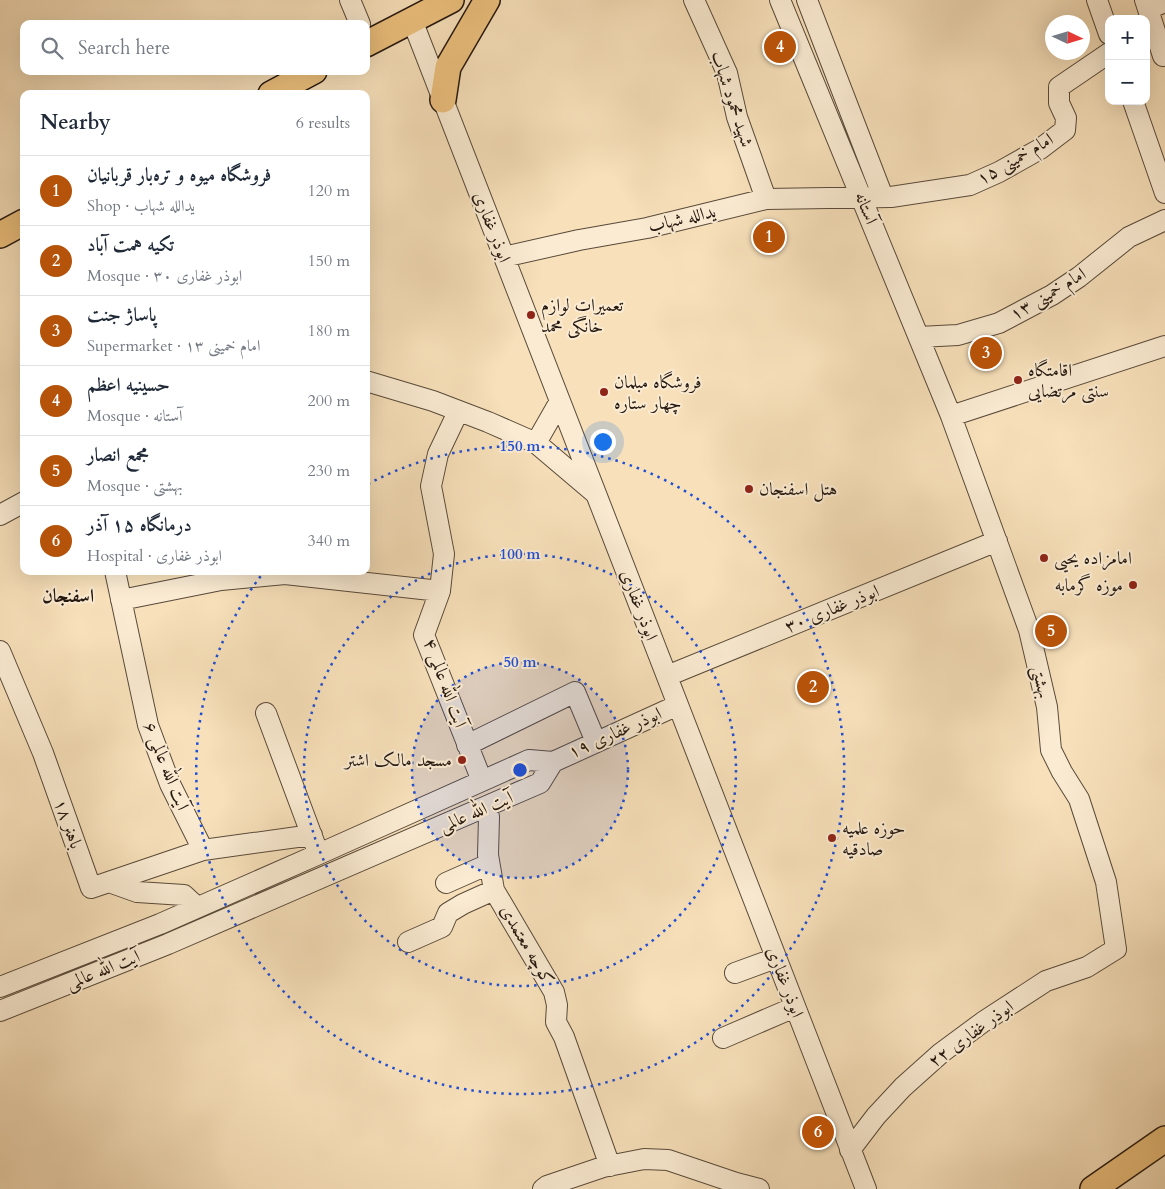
<!DOCTYPE html>
<html lang="en">
<head>
<meta charset="utf-8">
<style>
	body { margin:0; font-family:Cardo,Amiri,serif; background:#f6f6f7; color:#1f2937 }
	.controls { position:absolute; right:15px; top:15px; display:grid; overflow:hidden; border-radius:10px; box-shadow:0 5px 20px #0002 }
	.controls button { width:45px; height:45px; display:grid; place-items:center; padding:0; border:0; border-bottom:1px solid #e0e1e3; background:#fff; color:#1f2937; font:25px sans-serif }
	.compass { position:absolute; left:1045px; top:15px; width:45px; height:45px; border-radius:50%; background:#fff; box-shadow:0 5px 20px #0002; rotate:94deg }
	.you { position:absolute; left:602px; top:441px; width:18px; height:18px; margin:-12px; border:4px solid #fff; border-radius:50%; background:#1a73e8; box-shadow:0 0 0 8px #1a73e833 }
	.badge { display:grid; place-items:center; width:32px; height:32px; border-radius:50%; background:#b45309; color:#fff; font-size:16px; font-weight:700 }
	.pin { position:absolute; translate:-50% -50%; border:2px solid #fff; box-shadow:0 1px 5px #0006 }
	.list { margin:0; padding:0; list-style:none }
	h2 { display:flex; justify-content:space-between; align-items:center; height:65px; margin:0; padding:0 20px; font-size:21px }
	h2 small { font-size:16px; font-weight:400; color:#747a83 }
	.list li { display:grid; grid-template-columns:32px 1fr auto; gap:15px; align-items:center; box-sizing:border-box; height:70px; padding:0 20px; border-top:1px solid #e0e1e3 }
	.list b { display:block; font-size:19px; white-space:nowrap }
	.list p { margin:0; font-size:16px; white-space:nowrap; color:#747a83 }
	.list em { font-size:16px; font-style:normal; color:#747a83 }
	.icon { flex:none; width:28px; height:28px; fill:none; stroke:currentColor; stroke-width:2; stroke-linecap:round; stroke-linejoin:round }
	.map { position:relative; flex:none; width:1165px; height:1189px; overflow:hidden }
	.search { position:absolute; background:#fff; box-shadow:0 5px 20px #0002; left:20px; top:20px; width:350px; height:55px; display:flex; align-items:center; gap:12px; box-sizing:border-box; padding:0 18px; border-radius:10px; color:#747a83; font-size:19px }
	.panel { position:absolute; background:#fff; box-shadow:0 5px 20px #0002; left:20px; top:90px; width:350px; height:485px; border-radius:10px }
	.map>svg:first-child { display:block }
	.lines { fill:none; stroke-linecap:round; stroke-linejoin:round }
	.minor-casing { stroke:#594a3a; stroke-width:22 }
	.major-casing { stroke:#241810; stroke-width:28 }
	.minor { stroke:#faebd2; stroke-width:20 }
	.major { stroke:#ecc07d; stroke-width:25 }
	.ring { fill:none; stroke:#1d4ed8; stroke-width:2.5; stroke-dasharray:2.5 5 }
	.poi-dot { fill:#8f2418; stroke:#faebd2; stroke-width:2 }
	.labels { text-anchor:middle; dominant-baseline:central; stroke-width:4; stroke-linejoin:round; paint-order:stroke }
	.street-label { font-size:18px; fill:#241810; stroke:#faebd2 }
	.poi-label { font-size:18px; fill:#241810; stroke:#faebd2; text-anchor:start }
	.neighbourhood-label { font-size:19px; font-weight:bold; fill:#241810; stroke:#faebd2 }
	.centre { fill:#1d4ed8; stroke:#faebd2; stroke-width:2.5 }
	.ring-label { font-size:15px; text-anchor:middle; font-weight:bold; fill:#1d4ed8; stroke:#faebd2; stroke-width:4; stroke-linejoin:round; paint-order:stroke }
</style>
</head>
<body>
<div class="map">
<svg width="1165" height="1189" viewBox="0 0 1165 1189">
	<rect width="100%" height="100%" fill="#f7e0ba"/>
	<filter id="stains"><feTurbulence type="fractalNoise" baseFrequency=".004" numOctaves="4"/><feColorMatrix values="0 0 0 0 .2 0 0 0 0 .09 0 0 0 0 .02 0 0 0 .5 -.17"/></filter>
	<radialGradient id="worn" r=".72"><stop offset=".6" stop-color="#630" stop-opacity="0"/><stop offset="1" stop-color="#630" stop-opacity=".3"/></radialGradient>
	<g class="lines">
		<defs>
			<path id="minor" d="M350,0L360,24
				M694,0L727,73L737,117L766,199
				M780,0L951,416L1029,630L1047,707L1051,750L1062,772L1079,799L1106,882L1116,949L1087,967L1046,981L983,1022L941,1053L903,1087L876,1116L850,1150
				M807,0L883,197
				M1097,0L1109,34
				M1145,0L1163,56
				M1148,9L1165,2
				M412,20L866,1189
				M1133,101L1165,193
				M504,257L579,240L647,228L766,199L891,197L970,185L999,172L1040,149L1065,130L1066,118L1059,103V87L1109,53
				M919,337L958,335L999,323L1052,295L1079,277L1129,237L1165,220
				M366,381L433,401L488,422L536,443L595,493
				M458,412L438,454L431,486L444,554L440,591L424,635L482,781
				M951,416L1165,346
				M536,443L560,401
				M0,515L24,502
				M115,571L148,725L170,784L203,850L312,835
				M121,600L221,580L285,574L440,591
				M0,651L43,753L91,888L203,850
				M667,676L997,541
				M266,713L316,847
				M467,745L575,692L596,742
				M487,807L489,817L488,855L494,890L554,992L557,1005L556,1022L564,1037L610,1166
				M109,882L137,892L184,895L197,907
				M446,883L489,864
				M408,942L442,927L448,913L463,904L494,890
				M735,973L776,958
				M0,987L160,924L319,854L529,760L553,762L678,705
				M0,1011L168,944L540,783L553,762
				M723,1038L795,1007
				M543,1189L547,1186L603,1167L644,1159L668,1160L736,1183L759,1189"/>
			<path id="major" d="M366,44L451,0
				M271,94L314,71
				M443,100L448,67L487,0
				M0,235L24,222
				M1093,1189L1165,1139"/>
		</defs>
		<use href="#minor" class="minor-casing"/>
		<use href="#major" class="major-casing"/>
		<use href="#minor" class="minor"/>
		<use href="#major" class="major"/>
	</g>
	<circle cx="520" cy="770" r="108" fill="#1d4ed8" fill-opacity=".12"/>
	<g class="ring">
		<circle cx="520" cy="770" r="108"/>
		<circle cx="520" cy="770" r="216"/>
		<path d="M368 484A324 324 0 1 1 263 573"/>
	</g>
	<g class="poi-dot">
		<circle cx="531" cy="315" r="5"/>
		<circle cx="1018" cy="380" r="5"/>
		<circle cx="604" cy="392" r="5"/>
		<circle cx="749" cy="489" r="5"/>
		<circle cx="1044" cy="558" r="5"/>
		<circle cx="1133" cy="585" r="5"/>
		<circle cx="462" cy="760" r="5"/>
		<circle cx="832" cy="838" r="5"/>
	</g>
	<g class="labels">
		<g class="street-label">
			<text transform="translate(732 99) rotate(72)">شهید محمود شهاب</text>
			<text transform="translate(1015 159) rotate(-30)">امام خمینی ۱۵</text>
			<text transform="translate(866 208) rotate(68)">آستانه</text>
			<text transform="translate(682 219) rotate(-13)">یدالله شهاب</text>
			<text transform="translate(492 227) rotate(69)">ابوذر غفاری</text>
			<text transform="translate(1048 294) rotate(-31)">امام خمینی ۱۳</text>
			<text transform="translate(639 605) rotate(69)">ابوذر غفاری</text>
			<text transform="translate(832 609) rotate(-22)">ابوذر غفاری ۳۰</text>
			<text transform="translate(1041 682) rotate(77)">بهشتی</text>
			<text transform="translate(445 683) rotate(70)">آیت الله عالمی ۴</text>
			<text transform="translate(615 733) rotate(-24)">ابوذر غفاری ۱۹</text>
			<text transform="translate(166 766) rotate(68)">آیت الله عالمی ۶</text>
			<text transform="translate(476 812) rotate(-23)">آیت الله عالمی</text>
			<text transform="translate(68 824) rotate(70)">باهنر ۱۸</text>
			<text transform="translate(527 945) rotate(60)">کوچه معتمدی</text>
			<text transform="translate(103 970) rotate(-22)">آیت الله عالمی</text>
			<text transform="translate(785 982) rotate(69)">ابوذر غفاری</text>
			<text transform="translate(971 1034) rotate(-36)">ابوذر غفاری ۲۲</text>
		</g>
		<g class="poi-label">
			<text x="541" y="305">تعمیرات لوازم<tspan x="541" dy="21">خانگی محمد</tspan></text>
			<text x="1028" y="370">اقامتگاه<tspan x="1028" dy="21">سنتی مرتضایی</tspan></text>
			<text x="614" y="382">فروشگاه مبلمان<tspan x="614" dy="21">چهار ستاره</tspan></text>
			<text x="759" y="489">هتل اسفنجان</text>
			<text x="1054" y="558">امامزاده یحیی</text>
			<text x="1123" y="585" text-anchor="end">موزه گرمابه</text>
			<text x="452" y="760" text-anchor="end">مسجد مالک اشتر</text>
			<text x="842" y="828">حوزه علمیه<tspan x="842" dy="21">صادقیه</tspan></text>
		</g>
		<g class="neighbourhood-label">
			<text x="68" y="596">اسفنجان</text>
		</g>
	</g>
	<circle cx="520" cy="770" r="8" class="centre"/>
	<g class="ring-label">
		<text x="520" y="451">150 m</text>
		<text x="520" y="559">100 m</text>
		<text x="520" y="667">50 m</text>
	</g>
	<rect width="100%" height="100%" filter="url(#stains)"/>
	<rect width="100%" height="100%" fill="url(#worn)"/>
</svg>
<div class="controls">
<button>+</button>
<button>−</button>
</div>
<svg class="compass" viewBox="-18 -18 36 36"><path d="M0-13l5 13h-10z" fill="#e53935"/><path d="M0 13l5-13h-10z" fill="#747a83"/></svg>
<div class="you"></div>
<div class="pin badge" style="left:769px;top:237px">1</div>
<div class="pin badge" style="left:813px;top:687px">2</div>
<div class="pin badge" style="left:986px;top:353px">3</div>
<div class="pin badge" style="left:780px;top:47px">4</div>
<div class="pin badge" style="left:1051px;top:631px">5</div>
<div class="pin badge" style="left:818px;top:1132px">6</div>
<div class="search"><svg class="icon" aria-label="search" viewBox="0 0 24 24"><circle cx="10" cy="10" r="6"/><path d="M15 15l6 6"/></svg>Search here</div>
<section class="panel">
<h2>Nearby<small>6 results</small></h2>
<ul class="list">
<li><span class="badge">1</span><div><b>فروشگاه میوه و تره‌بار قربانیان</b><p>Shop · یدالله شهاب</p></div><em>120 m</em></li>
<li><span class="badge">2</span><div><b>تکیه همت آباد</b><p>Mosque · ابوذر غفاری ۳۰</p></div><em>150 m</em></li>
<li><span class="badge">3</span><div><b>پاساژ جنت</b><p>Supermarket · امام خمینی ۱۳</p></div><em>180 m</em></li>
<li><span class="badge">4</span><div><b>حسینیه اعظم</b><p>Mosque · آستانه</p></div><em>200 m</em></li>
<li><span class="badge">5</span><div><b>مجمع انصار</b><p>Mosque · بهشتی</p></div><em>230 m</em></li>
<li><span class="badge">6</span><div><b>درمانگاه ۱۵ آذر</b><p>Hospital · ابوذر غفاری</p></div><em>340 m</em></li>
</ul>
</section>
</div>
</body>
</html>
